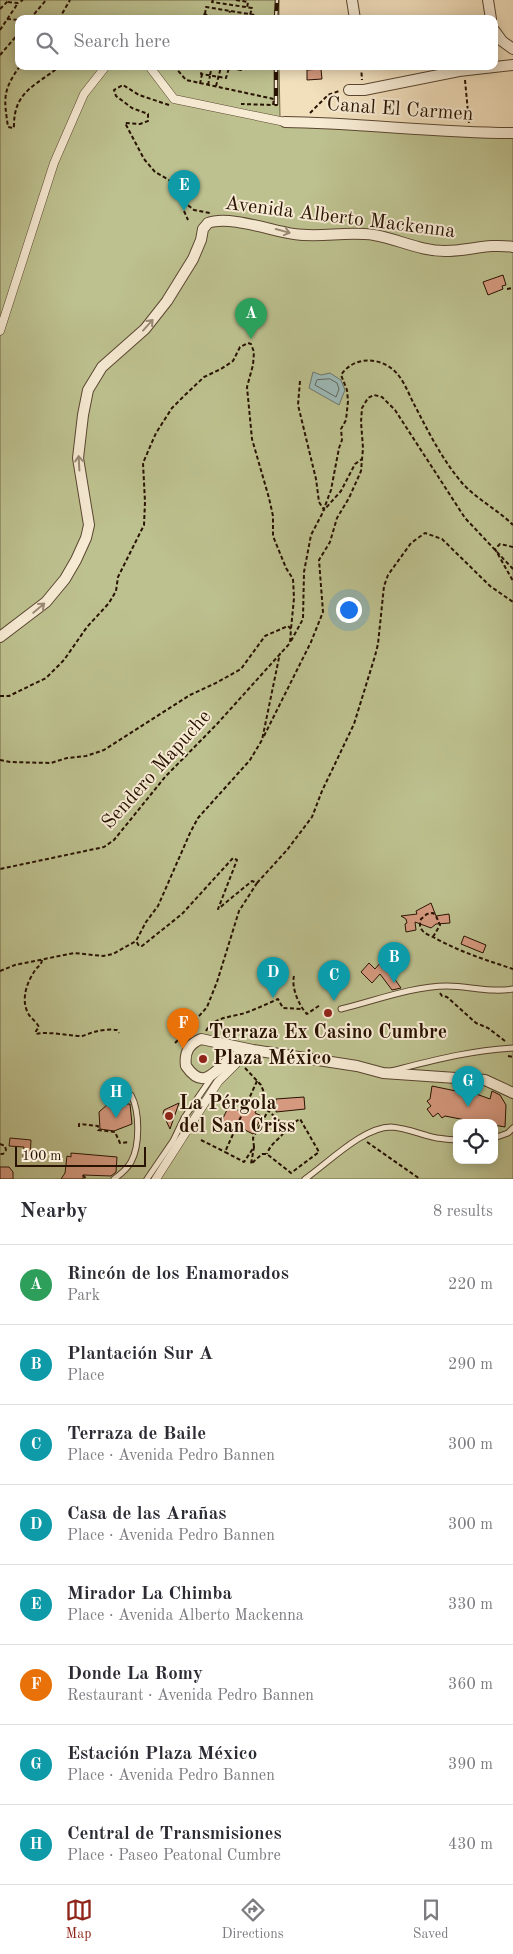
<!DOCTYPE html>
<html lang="en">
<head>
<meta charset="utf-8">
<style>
	body { margin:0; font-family:"Old Standard TT",serif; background:#f2f2f3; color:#2b2b33 }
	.controls { position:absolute; right:15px; bottom:15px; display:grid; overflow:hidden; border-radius:10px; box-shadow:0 2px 12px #0003 }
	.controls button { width:45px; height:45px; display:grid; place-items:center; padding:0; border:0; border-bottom:1px solid #e1e1e2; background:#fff; color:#2b2b33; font:25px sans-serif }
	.scale { position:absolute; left:15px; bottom:12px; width:131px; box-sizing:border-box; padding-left:5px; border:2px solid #281201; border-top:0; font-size:14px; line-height:18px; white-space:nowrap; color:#281201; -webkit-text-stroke:4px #f7ebd4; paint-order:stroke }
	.you { position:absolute; left:348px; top:609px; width:18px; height:18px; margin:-12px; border:4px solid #fff; border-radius:50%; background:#1a73e8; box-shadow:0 0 0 8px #1a73e833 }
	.badge { display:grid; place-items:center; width:32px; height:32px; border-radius:50%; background:#8f2418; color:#fff; font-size:16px; font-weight:700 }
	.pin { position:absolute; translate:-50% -41px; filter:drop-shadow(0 1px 2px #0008) }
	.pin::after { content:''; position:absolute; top:26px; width:18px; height:15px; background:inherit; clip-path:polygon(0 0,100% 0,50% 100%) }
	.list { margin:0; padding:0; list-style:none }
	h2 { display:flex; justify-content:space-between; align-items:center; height:65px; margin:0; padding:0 20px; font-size:21px }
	h2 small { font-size:16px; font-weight:400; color:#7c7c81 }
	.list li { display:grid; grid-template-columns:32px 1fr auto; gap:15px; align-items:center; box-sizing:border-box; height:80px; padding:0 20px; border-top:1px solid #e1e1e2 }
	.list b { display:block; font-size:19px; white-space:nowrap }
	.list p { margin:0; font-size:16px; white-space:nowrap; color:#7c7c81 }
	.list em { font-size:16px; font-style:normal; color:#7c7c81 }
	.icon { flex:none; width:28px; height:28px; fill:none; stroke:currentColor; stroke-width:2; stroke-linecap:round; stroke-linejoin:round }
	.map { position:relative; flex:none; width:513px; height:1179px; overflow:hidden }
	.search { position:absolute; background:#fff; box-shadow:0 2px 12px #0003; left:15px; right:15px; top:15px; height:55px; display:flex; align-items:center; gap:12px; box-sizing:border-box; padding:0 18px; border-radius:10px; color:#7c7c81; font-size:19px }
	.sheet { height:705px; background:#fff }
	nav { display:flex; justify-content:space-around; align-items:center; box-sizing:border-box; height:70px; border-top:1px solid #e1e1e2; background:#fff; font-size:14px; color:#7c7c81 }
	nav a { display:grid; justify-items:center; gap:2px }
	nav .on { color:#8f2418 }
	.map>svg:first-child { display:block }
	.green { fill:#bdc18f; stroke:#726a48; fill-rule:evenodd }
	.water { fill:#9dbbb9; stroke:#6e776f }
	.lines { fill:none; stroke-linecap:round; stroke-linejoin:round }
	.shore { stroke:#62665d; stroke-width:1 }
	.building { fill:#d69a80; stroke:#281201 }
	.service-casing { stroke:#5a4630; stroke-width:7 }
	.pedestrian-casing { stroke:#5a4630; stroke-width:9 }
	.minor-casing { stroke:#5a4630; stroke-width:12 }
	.path { stroke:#281201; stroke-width:2; stroke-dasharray:4 2.5; stroke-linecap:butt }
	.service { stroke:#f7ebd4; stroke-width:5 }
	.pedestrian { stroke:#f7ebd4; stroke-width:8 }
	.minor { stroke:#f7ebd4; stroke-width:10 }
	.rail-casing { stroke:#281201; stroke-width:4.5 }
	.rail { stroke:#f7ebd4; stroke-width:2.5; stroke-dasharray:8; stroke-linecap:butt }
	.oneway { stroke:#9a8975 }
	.poi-dot { fill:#8f2418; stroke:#f7ebd4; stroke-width:2 }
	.labels { text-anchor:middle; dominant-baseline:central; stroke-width:4; stroke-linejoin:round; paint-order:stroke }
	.street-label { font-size:20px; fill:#281201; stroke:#f7ebd4 }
	.poi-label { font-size:20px; font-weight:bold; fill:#281201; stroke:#f7ebd4; text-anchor:start }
</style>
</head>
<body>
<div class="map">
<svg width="513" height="1179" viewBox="0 0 513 1179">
	<rect width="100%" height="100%" fill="#f2e0bd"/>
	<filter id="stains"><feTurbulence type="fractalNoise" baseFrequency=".004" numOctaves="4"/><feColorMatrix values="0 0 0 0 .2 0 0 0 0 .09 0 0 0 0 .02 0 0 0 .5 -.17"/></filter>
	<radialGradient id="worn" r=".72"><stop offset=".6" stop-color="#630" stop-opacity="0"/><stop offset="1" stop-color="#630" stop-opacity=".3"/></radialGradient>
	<path class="green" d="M0,0H279V19H19V66H279L280,117L513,130V1179H0ZM457,1123H494V1160H457Z"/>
	<path class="water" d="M313,372L321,375L330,373L341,380L345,390L339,405L309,388Z"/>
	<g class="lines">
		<path class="shore" d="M330,379L337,383L339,389L336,397L315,385L317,380Z"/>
	</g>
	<path class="building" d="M321,69L322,79L307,80V70Z
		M503,275L506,285L502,286L503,289L488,295L483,282Z
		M431,903L436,916L449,914L450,923L436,924L431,928L415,922L416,930L406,932L405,924L407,923L406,919L401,916L417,914L416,911Z
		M464,936L486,945L483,953L461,944Z
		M381,962L387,968L401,988L392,990L380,974L372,983L361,972L369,963L375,969Z
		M432,1086L456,1091L457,1087L490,1099L492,1091L500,1095L506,1105L505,1127L494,1125V1123H481L445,1116L442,1118L438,1113L433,1117L427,1109L431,1106L427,1101L430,1099Z
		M304,1097L305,1109L276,1112V1099Z
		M249,1101L259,1105L255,1113L262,1116L253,1134L231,1123L229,1128L220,1124L229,1106L244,1113Z
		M179,1103L170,1129L163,1114L164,1110Z
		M108,1104H130L132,1124L114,1131L100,1129L99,1112Z
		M10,1138L31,1140L30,1159L23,1158L24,1147L9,1146Z
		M71,1153L117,1157L116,1172L111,1176L83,1175V1179H61L65,1173L67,1156L71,1157Z
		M0,1167H9L13,1172V1179H0Z"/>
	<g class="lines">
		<defs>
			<path id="service" d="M341,1009C374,1001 413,986 447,986C470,986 490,993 513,989
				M391,1071C431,1061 471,1050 513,1048
				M494,1138L508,1133L513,1128
				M114,1179C121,1174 127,1169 131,1162C140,1146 140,1111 131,1095L125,1096L123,1101
				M147,1179L173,1141L184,1118L212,1077
				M305,1179C328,1163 363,1127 391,1127C407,1128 422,1135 437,1138C444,1139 450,1140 457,1140"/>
			<path id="pedestrian" d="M149,66L174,99L285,122
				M0,331L54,163L84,94L106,66
				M156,1179L218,1082L238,1062L255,1055"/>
			<path id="minor" d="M352,0L355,19
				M488,0L491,19
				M494,30L502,41L513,49
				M349,90H364L459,71L513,65
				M285,122C361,123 437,133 513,133
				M0,637L46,602L65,579L76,560L86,538L89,525L78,458L83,415L88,390L102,367L145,329L167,301L193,259L201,240L203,229L208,223C229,215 272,231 294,234C320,238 347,231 374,235C398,239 420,251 445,251C468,251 489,243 513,247
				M253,1050C246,1053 237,1054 231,1059C214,1070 204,1092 186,1066C184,1052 189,1044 201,1039L253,1050L357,1066L383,1073L485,1080L513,1093"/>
		</defs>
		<use href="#service" class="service-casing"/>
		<use href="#pedestrian" class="pedestrian-casing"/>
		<use href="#minor" class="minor-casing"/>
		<path class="path" d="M213,0L212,2L252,8L250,15
			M236,0L248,2L247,8
			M8,2L18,3L23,0
			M0,9L9,0
			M205,14L206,7L255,15L254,19
			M7,19L19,20
			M30,19L46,0
			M59,19L70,0
			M201,19L202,14L226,19
			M228,19L230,11
			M237,19L238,12
			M244,19L245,14
			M0,30L18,3
			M0,55L19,33
			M20,66C2,91 4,99 8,127L14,128C13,91 36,86 60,66
			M174,66L186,80L274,99L273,105L241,104
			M203,66L201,74L226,78L229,68
			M218,66L241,70L242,66
			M361,66L362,80
			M210,75L212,66
			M465,80L469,123
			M200,84L202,74
			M208,85L210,76
			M216,86L221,67
			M169,105L139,95L123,85L114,90L116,96L132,108L148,114V121L140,124L125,123L144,159L155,172L169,180L184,202L194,210L210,213
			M310,113L328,95L339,91
			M184,211L188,220
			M507,289L513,288
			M300,381L298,405L316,479L319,502L324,510L341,491L355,464L362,459
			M513,547L500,544L495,549L513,581
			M291,641L303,619L304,572L311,535L322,514L331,490L339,448L342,440L341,429L346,420L348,401L347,390L341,375C355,354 385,357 399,376C406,385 410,397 415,406C429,433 443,461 463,484C478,500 498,510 513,525
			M0,696H9L46,678L64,660L87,627L109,603L116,591L118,577L144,525L145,502L143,463L156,433L172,408L183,397L204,377L221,369L233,361L240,347L248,343L251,344L254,352L253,365L247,387L252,439L269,498L273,516V536L286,568L293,579L294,598L291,629
			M264,736L311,642L323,612L319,560L330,542L337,518L349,498L361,471L363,448L361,422L362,408L368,398L374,395L382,397L395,410L465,518L513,569
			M0,760L10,762L51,763L67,758L86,756L104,750L190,695L216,683L241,669L265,636L288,626L291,629L290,643L217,724L165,777L114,840L104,847L0,869
			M257,883L287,850L312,817L322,791L354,724L375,656L378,644L384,586L388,575L411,543L425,533L442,539L490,586L513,602
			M433,937L440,925L436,916L433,913L427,914L421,919C420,923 419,926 422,930C425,934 431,936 435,938C460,952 486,960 513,969
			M42,960C41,966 39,965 36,969C28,980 21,997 27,1011C29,1017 36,1021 39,1027L36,1031V1034C48,1031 70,1036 82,1036C86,1035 90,1033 94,1032C101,1030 110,1029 117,1030L119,1033
			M0,971L15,965L74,953L103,956L113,954L136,941
			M294,976C291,987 299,1006 307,1014L320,1005
			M440,993L442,996L447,997L476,1023L488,1028L505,1041
			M206,1031C213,1017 232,1017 245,1013C256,1009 267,1004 278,999L283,1008L302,1009
			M182,1041L180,1038L207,1007L217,982L239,911L257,883L252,881L218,909L237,860L233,858L182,914L142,946H139L136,941L146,922L158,906L190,833L198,818L250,760L262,740L280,653
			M175,1043L180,1038
			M508,1056L513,1057
			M245,1068L261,1085L266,1098L262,1105L286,1127C284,1138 271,1141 267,1154
			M257,1081L225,1152L244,1162L254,1147L251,1164L262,1154H267L291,1173L319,1152L300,1119L286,1127
			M79,1127V1124L98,1126V1130L115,1132L120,1143L129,1142
			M201,1140L225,1152
			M367,1142L420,1179
			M0,1144L5,1146L6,1150L3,1154H0
			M254,1147L253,1138L268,1111
			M83,1175L86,1179"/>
		<use href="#service" class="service"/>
		<use href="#pedestrian" class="pedestrian"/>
		<use href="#minor" class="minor"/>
		<defs>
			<path id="rail" d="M276,19L277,0
				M276,104V66"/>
		</defs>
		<use href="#rail" class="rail-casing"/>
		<use href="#rail" class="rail"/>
	</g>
	<defs><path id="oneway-shaft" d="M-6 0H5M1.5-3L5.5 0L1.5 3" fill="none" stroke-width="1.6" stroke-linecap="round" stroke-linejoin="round" transform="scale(1.25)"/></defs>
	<g class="oneway">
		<use href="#oneway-shaft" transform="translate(283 231) rotate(15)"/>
		<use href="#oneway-shaft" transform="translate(148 325) rotate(-48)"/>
		<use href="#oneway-shaft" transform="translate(79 463) rotate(-93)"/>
		<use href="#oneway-shaft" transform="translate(39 608) rotate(-40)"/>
	</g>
	<g class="poi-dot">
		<circle cx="328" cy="1013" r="5"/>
		<circle cx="203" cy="1059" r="5"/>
		<circle cx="169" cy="1116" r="5"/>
	</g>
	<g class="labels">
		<g class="street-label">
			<text transform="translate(400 110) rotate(4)">Canal El Carmen</text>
			<text transform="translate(340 218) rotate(7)">Avenida Alberto Mackenna</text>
			<text transform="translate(157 770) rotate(-48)">Sendero Mapuche</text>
		</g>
		<g class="poi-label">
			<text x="328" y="1033" text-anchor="middle">Terraza Ex Casino Cumbre</text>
			<text x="213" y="1059">Plaza México</text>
			<text x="179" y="1104">La Pérgola<tspan x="179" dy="23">del San Criss</tspan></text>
		</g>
	</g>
	<rect width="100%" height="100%" filter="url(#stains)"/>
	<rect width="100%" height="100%" fill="url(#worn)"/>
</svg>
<div class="controls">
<button><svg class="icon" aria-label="locate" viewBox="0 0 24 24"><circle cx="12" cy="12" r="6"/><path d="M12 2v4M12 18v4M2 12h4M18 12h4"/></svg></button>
</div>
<div class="scale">100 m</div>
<div class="you"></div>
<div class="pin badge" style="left:251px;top:339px;background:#2e9e5b">A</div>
<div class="pin badge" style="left:394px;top:983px;background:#0f9aa8">B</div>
<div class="pin badge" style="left:334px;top:1001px;background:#0f9aa8">C</div>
<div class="pin badge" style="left:273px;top:998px;background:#0f9aa8">D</div>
<div class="pin badge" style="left:184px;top:211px;background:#0f9aa8">E</div>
<div class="pin badge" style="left:183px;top:1049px;background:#e8710a">F</div>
<div class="pin badge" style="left:468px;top:1107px;background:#0f9aa8">G</div>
<div class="pin badge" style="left:116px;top:1118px;background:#0f9aa8">H</div>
<div class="search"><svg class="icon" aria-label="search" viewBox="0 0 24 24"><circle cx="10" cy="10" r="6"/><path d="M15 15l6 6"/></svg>Search here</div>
</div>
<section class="sheet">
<h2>Nearby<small>8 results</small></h2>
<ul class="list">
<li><span class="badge" style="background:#2e9e5b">A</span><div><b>Rincón de los Enamorados</b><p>Park</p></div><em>220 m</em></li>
<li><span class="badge" style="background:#0f9aa8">B</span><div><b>Plantación Sur A</b><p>Place</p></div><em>290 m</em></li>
<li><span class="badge" style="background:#0f9aa8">C</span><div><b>Terraza de Baile</b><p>Place · Avenida Pedro Bannen</p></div><em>300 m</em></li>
<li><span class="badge" style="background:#0f9aa8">D</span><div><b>Casa de las Arañas</b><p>Place · Avenida Pedro Bannen</p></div><em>300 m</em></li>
<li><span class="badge" style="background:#0f9aa8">E</span><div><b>Mirador La Chimba</b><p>Place · Avenida Alberto Mackenna</p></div><em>330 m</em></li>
<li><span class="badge" style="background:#e8710a">F</span><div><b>Donde La Romy</b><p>Restaurant · Avenida Pedro Bannen</p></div><em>360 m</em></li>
<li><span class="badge" style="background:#0f9aa8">G</span><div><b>Estación Plaza México</b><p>Place · Avenida Pedro Bannen</p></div><em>390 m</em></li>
<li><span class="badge" style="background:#0f9aa8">H</span><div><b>Central de Transmisiones</b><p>Place · Paseo Peatonal Cumbre</p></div><em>430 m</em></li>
</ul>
</section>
<nav>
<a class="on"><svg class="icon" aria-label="map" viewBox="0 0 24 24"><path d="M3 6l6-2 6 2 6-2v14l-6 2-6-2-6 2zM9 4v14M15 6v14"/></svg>Map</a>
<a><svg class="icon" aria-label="directions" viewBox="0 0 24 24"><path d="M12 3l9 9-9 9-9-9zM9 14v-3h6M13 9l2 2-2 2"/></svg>Directions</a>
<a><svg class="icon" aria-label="saved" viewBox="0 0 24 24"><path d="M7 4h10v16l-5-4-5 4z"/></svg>Saved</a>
</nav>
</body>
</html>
